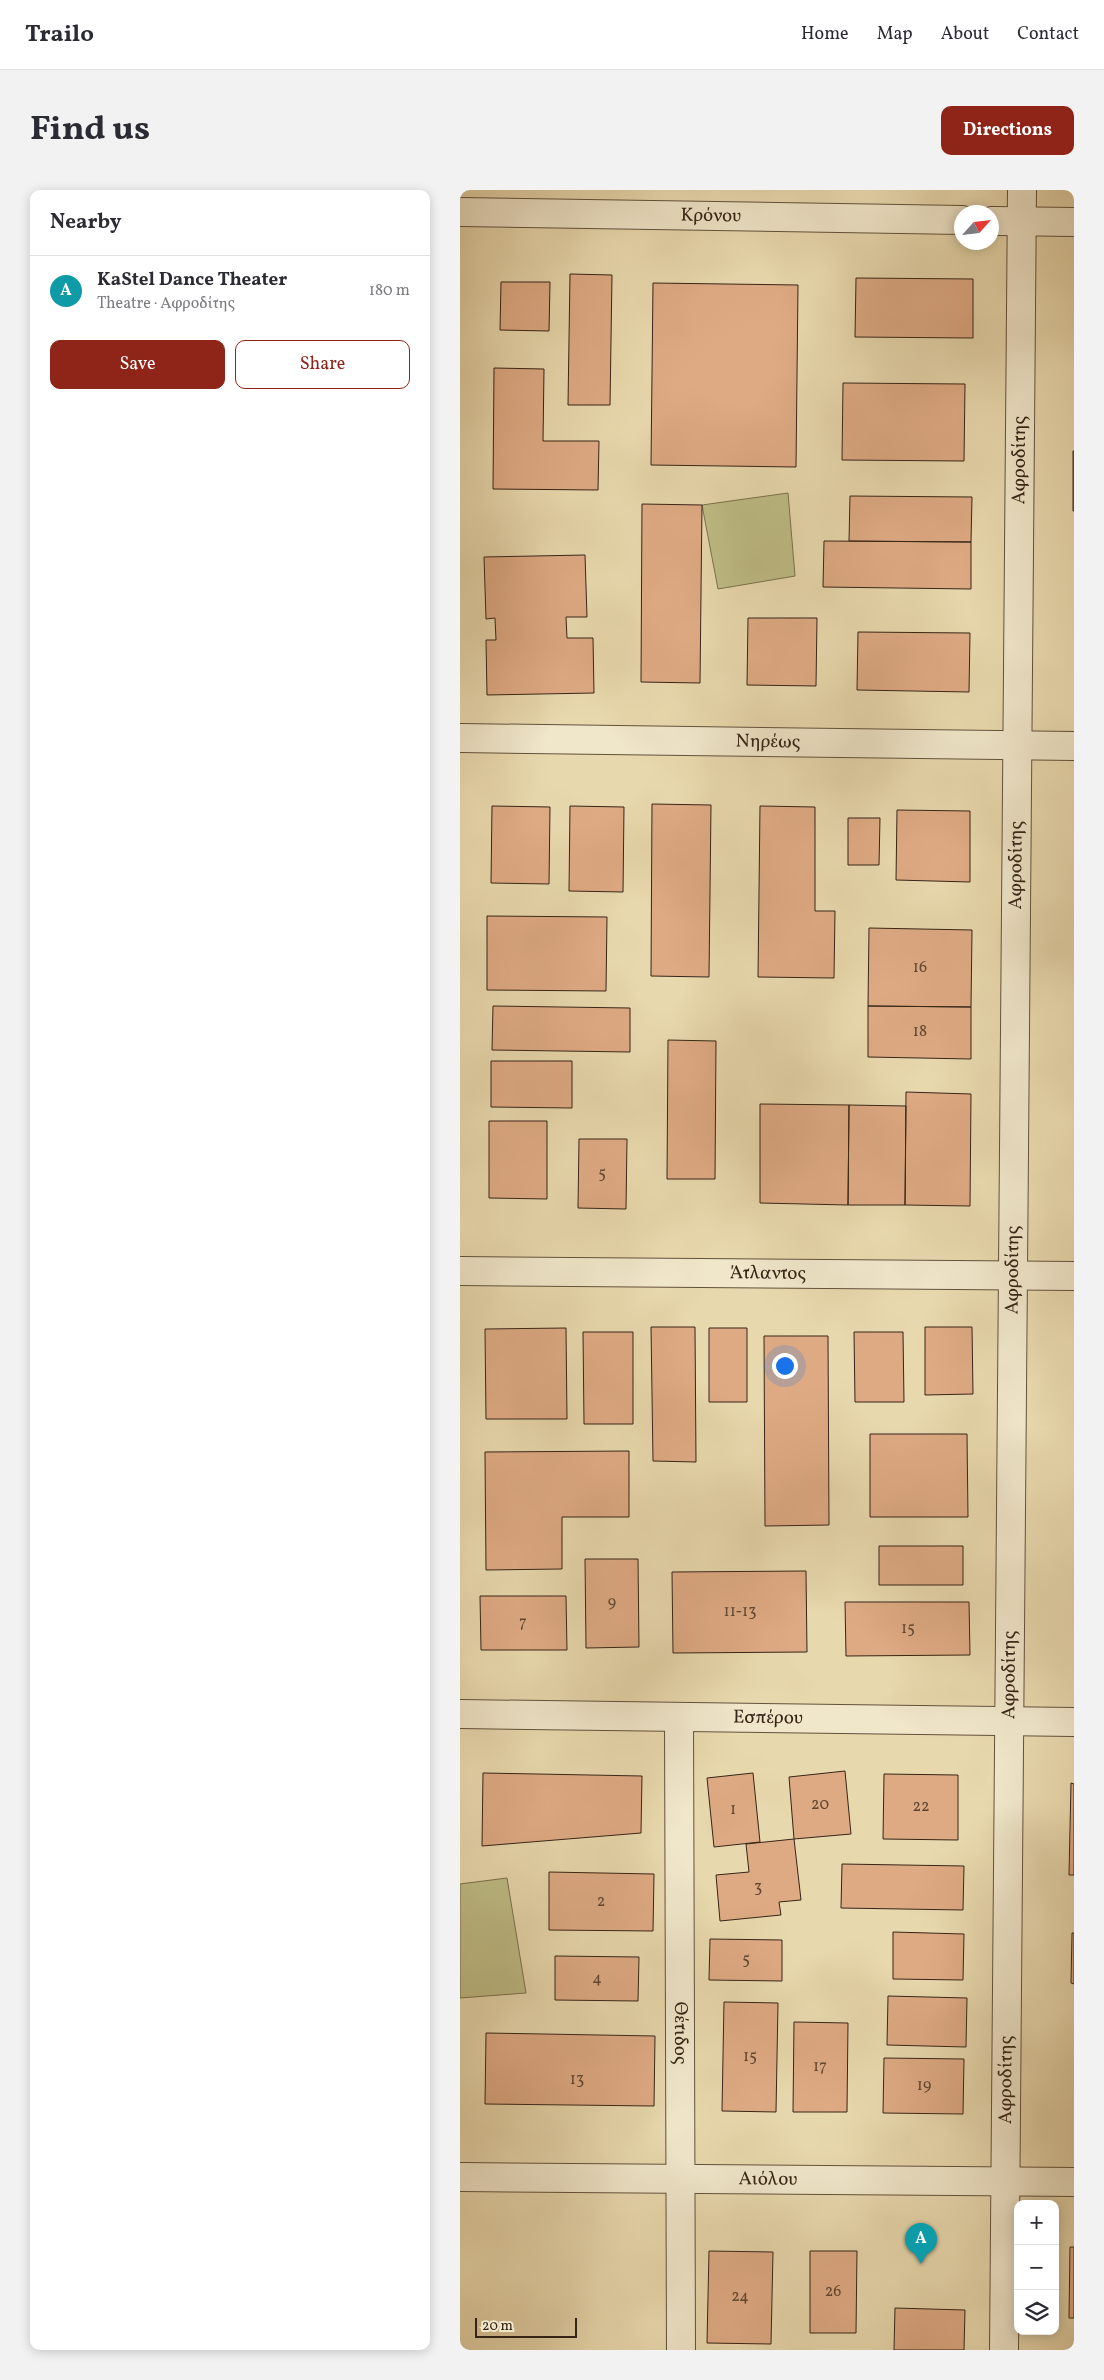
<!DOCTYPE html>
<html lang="en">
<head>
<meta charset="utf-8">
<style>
	body { margin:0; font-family:Vollkorn,serif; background:#f2f2f3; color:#2b2b33 }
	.controls { position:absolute; right:15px; bottom:15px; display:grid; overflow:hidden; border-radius:10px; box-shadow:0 2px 12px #0003 }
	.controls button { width:45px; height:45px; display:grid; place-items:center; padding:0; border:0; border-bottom:1px solid #e1e1e2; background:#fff; color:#2b2b33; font:25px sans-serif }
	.compass { position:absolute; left:494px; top:15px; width:45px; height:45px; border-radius:50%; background:#fff; box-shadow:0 2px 12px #0003; rotate:63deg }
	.scale { position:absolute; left:15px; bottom:12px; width:102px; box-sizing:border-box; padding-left:5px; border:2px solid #362517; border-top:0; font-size:14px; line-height:18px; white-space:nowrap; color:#362517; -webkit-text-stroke:4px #f0e6ca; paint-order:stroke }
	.you { position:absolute; left:324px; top:1175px; width:18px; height:18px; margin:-12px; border:4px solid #fff; border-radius:50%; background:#1a73e8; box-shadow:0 0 0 8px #1a73e833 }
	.badge { display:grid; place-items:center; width:32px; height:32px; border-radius:50%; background:#8f2418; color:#fff; font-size:16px; font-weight:700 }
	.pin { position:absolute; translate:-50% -41px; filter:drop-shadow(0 1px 2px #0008) }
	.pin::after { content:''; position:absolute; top:26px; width:18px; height:15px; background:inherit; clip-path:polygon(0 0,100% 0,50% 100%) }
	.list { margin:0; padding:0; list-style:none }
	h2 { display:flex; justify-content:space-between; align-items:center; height:65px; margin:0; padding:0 20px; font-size:21px }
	h2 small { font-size:16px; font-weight:400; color:#7c7c81 }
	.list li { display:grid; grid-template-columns:32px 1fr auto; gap:15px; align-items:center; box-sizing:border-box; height:70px; padding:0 20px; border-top:1px solid #e1e1e2 }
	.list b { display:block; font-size:19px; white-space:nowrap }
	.list p { margin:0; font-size:16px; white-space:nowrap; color:#7c7c81 }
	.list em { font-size:16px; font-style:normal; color:#7c7c81 }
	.actions { display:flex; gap:10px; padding:15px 20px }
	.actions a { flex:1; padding:11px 0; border:1px solid #8f2418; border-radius:10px; text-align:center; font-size:18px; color:#8f2418 }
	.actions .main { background:#8f2418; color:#fff }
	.icon { flex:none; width:28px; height:28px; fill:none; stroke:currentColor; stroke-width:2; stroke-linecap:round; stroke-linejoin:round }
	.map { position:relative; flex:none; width:614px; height:2160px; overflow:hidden; border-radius:10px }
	header { display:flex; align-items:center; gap:30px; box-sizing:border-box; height:70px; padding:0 25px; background:#fff; border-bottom:1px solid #e1e1e2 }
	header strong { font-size:24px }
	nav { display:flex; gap:28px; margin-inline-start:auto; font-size:18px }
	.intro { display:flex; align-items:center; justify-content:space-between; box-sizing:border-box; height:120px; padding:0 30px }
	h1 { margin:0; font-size:35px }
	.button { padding:12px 22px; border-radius:10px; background:#8f2418; color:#fff; font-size:18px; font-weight:700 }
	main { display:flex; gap:30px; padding:0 30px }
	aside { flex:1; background:#fff; border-radius:10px; box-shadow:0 2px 12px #0003 }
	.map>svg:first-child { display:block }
	.green { fill:#bebc85; stroke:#7a704e }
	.building { fill:#deaa84; stroke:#362517 }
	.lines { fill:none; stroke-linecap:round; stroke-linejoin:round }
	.minor-casing { stroke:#62523c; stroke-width:30 }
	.minor { stroke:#f0e6ca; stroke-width:28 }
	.labels { text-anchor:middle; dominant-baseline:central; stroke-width:4; stroke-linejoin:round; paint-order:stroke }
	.number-label { font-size:16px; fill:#604632 }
	.street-label { font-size:19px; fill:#362517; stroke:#f0e6ca }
</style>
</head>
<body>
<header>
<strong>Trailo</strong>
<nav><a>Home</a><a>Map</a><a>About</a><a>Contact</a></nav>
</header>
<div class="intro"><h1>Find us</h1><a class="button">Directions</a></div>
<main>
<aside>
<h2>Nearby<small></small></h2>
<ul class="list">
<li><span class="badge" style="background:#0f9aa8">A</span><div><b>KaStel Dance Theater</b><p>Theatre · Αφροδίτης</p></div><em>180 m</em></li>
</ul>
<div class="actions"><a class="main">Save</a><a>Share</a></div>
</aside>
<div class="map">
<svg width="614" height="2160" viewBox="0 0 614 2160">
	<rect width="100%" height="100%" fill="#e8d8ad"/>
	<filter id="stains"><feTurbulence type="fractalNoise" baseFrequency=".004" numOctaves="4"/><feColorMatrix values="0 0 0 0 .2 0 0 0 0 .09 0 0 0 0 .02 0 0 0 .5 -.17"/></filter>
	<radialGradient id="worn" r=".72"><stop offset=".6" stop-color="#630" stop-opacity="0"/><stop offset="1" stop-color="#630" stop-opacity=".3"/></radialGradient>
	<path class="green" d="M328,303L335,386L258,399L242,315Z
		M47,1688L66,1803L0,1808V1694Z"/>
	<path class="building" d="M110,84L152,85L150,215H108Z
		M396,88L513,89V148L395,147Z
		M41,92H90L89,141L40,140Z
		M193,93L338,95L336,277L191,275Z
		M34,178L84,179L83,251H139L138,300L33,299Z
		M383,193L505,194L504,271L382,270Z
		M613,261H614V321H613Z
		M390,306L512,307L511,352L389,351Z
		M182,314L242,315L240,493L181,492Z
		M364,351L511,352V399L363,397Z
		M125,365L127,427H106L107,448H133L134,503L27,505L26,450H36L35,428L26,429L24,367Z
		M288,428H357L356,496L287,495Z
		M398,442L510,443L509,502L397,500Z
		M192,614L251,615L249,787L191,786Z
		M32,616L90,617L89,694L31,693Z
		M110,616L164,617L163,702L109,701Z
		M300,616L355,617V721H375L374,788L298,787Z
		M437,620L510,621V692L436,690Z
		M388,628H420L419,675H388Z
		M27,726L147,727L146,801L27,800Z
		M409,738L512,740L511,817L408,816Z
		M33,816L170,818V862L32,860Z
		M408,816L511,817V869L408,867Z
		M208,850L256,851L255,989H207Z
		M31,871H112V918L31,917Z
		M446,902L511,904L510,1016L445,1015Z
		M300,914L389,915L388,1015L300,1013Z
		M389,915L446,916L445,1015H388Z
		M29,931H87V1009L29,1008Z
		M119,949H167L166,1019L118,1018Z
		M191,1137H235L236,1272L193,1271Z
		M465,1137H512L513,1204L465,1205Z
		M106,1138L107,1229H26L25,1139Z
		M249,1138H287V1212H249Z
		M123,1142H173V1234H124Z
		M394,1142H443L444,1212H395Z
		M304,1146H368L369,1335L305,1336Z
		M410,1244H507L508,1327H410Z
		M169,1261V1327H102V1379L26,1380L25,1262Z
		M419,1356H503V1395H419Z
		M125,1369H178L179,1457L126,1458Z
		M346,1381L347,1462L213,1463L212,1382Z
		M20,1406H106L107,1460H21Z
		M385,1412H509L510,1465L386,1466Z
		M385,1581L391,1644L334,1649L329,1587Z
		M23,1583L182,1586L181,1643L22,1656Z
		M293,1583L300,1652L254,1657L247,1588Z
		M424,1584L498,1585V1650L423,1649Z
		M611,1593L614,1594V1685H609Z
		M334,1649L341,1710L319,1712L321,1725L260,1731L256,1685L289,1682L286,1654Z
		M382,1674L504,1676L503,1720L381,1718Z
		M89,1682L194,1684L193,1741L89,1740Z
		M433,1742L504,1744L503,1790L433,1789Z
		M612,1743H614V1794L611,1793Z
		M250,1749L322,1750V1791L249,1790Z
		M95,1766L179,1767L178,1811L95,1810Z
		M428,1806L507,1808L506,1857L427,1855Z
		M264,1812L318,1813L316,1922L262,1921Z
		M334,1832L388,1833L387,1922H333Z
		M26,1843L195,1846L194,1916L25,1914Z
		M424,1868L504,1869L503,1924L423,1923Z
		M610,2057H614V2128H609Z
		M249,2061L313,2062L311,2154L247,2153Z
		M350,2061H397L396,2143H350Z
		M435,2118L505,2120L504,2160H434Z"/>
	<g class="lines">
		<defs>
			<g id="minor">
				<path id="s1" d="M0,22L502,30"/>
				<path d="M532,31L614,32"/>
				<path id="s2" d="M0,548L614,556"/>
				<path id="s3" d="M0,1081L614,1086"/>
				<path id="s4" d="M0,1524L614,1532"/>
				<path id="s5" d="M219,1527L221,2160"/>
				<path id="s6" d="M0,1987L614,1992"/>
				<path id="s7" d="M544,2160L562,0"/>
			</g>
		</defs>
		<use href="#minor" class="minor-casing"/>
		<use href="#minor" class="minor"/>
	</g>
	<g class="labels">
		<g class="number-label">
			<text x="460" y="778">16</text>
			<text x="460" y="842">18</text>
			<text x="142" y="984">5</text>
			<text x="152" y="1413">9</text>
			<text x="280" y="1422">11-13</text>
			<text x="63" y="1433">7</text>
			<text x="448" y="1439">15</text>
			<text x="360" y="1615">20</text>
			<text x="461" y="1617">22</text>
			<text x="273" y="1620">1</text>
			<text x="298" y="1698">3</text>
			<text x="141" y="1712">2</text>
			<text x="286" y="1770">5</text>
			<text x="137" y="1789">4</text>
			<text x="290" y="1867">15</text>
			<text x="360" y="1877">17</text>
			<text x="117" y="1890">13</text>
			<text x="464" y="1896">19</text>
			<text x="373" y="2102">26</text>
			<text x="280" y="2107">24</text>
		</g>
		<g class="street-label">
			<text stroke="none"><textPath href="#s1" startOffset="251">Κρόνου</textPath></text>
			<text stroke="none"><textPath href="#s7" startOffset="1890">Αφροδίτης</textPath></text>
			<text stroke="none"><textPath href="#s2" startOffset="308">Νηρέως</textPath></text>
			<text stroke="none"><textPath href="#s7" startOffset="1485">Αφροδίτης</textPath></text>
			<text stroke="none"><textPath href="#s7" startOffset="1080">Αφροδίτης</textPath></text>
			<text stroke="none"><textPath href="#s3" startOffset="308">Άτλαντος</textPath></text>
			<text stroke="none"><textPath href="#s7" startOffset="675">Αφροδίτης</textPath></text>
			<text stroke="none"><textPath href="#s4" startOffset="308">Εσπέρου</textPath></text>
			<text stroke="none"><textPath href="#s5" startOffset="316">Θέτιδος</textPath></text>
			<text stroke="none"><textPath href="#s7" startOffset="270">Αφροδίτης</textPath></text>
			<text stroke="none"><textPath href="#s6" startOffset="308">Αιόλου</textPath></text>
		</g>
	</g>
	<rect width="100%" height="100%" filter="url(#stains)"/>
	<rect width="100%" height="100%" fill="url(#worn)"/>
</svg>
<div class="controls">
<button>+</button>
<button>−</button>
<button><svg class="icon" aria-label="layers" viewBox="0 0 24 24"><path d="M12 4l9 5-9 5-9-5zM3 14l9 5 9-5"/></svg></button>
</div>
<svg class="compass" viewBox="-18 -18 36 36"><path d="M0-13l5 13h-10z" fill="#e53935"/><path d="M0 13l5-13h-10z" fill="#7c7c81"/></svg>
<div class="scale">20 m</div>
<div class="you"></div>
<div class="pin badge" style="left:461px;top:2074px;background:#0f9aa8">A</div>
</div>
</main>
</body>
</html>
